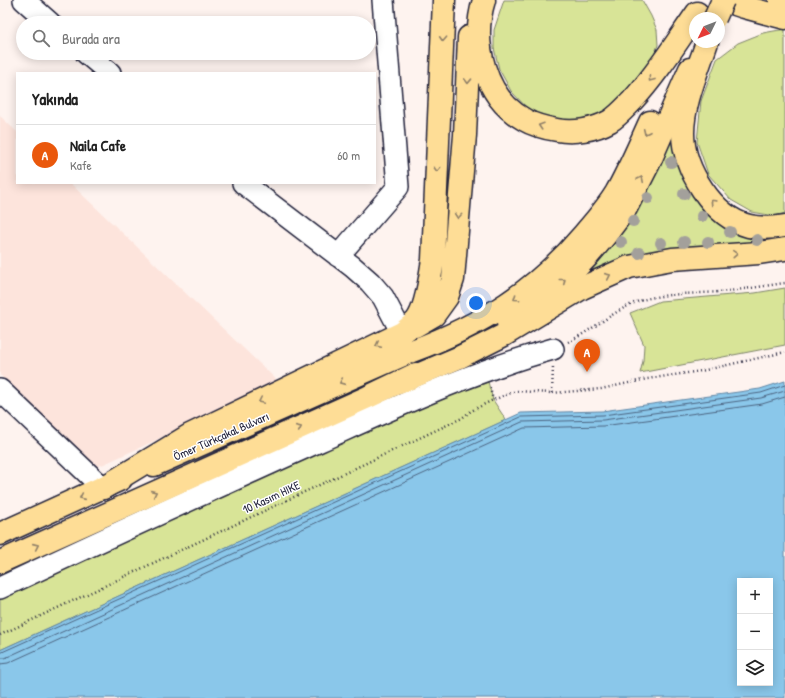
<!DOCTYPE html>
<html lang="tr">
<head>
<meta charset="utf-8">
<style>
	body { margin:0; font-family:"Patrick Hand",sans-serif; background:#f6f6f6; color:#222 }
	.controls { position:absolute; right:12px; bottom:12px; display:grid; overflow:hidden; border-radius:0px; box-shadow:0 2px 10px #0003 }
	.controls button { width:36px; height:36px; display:grid; place-items:center; padding:0; border:0; border-bottom:1px solid #e0e0e0; background:#fff; color:#222; font:20px sans-serif }
	.compass { position:absolute; left:689px; top:12px; width:36px; height:36px; border-radius:50%; background:#fff; box-shadow:0 2px 10px #0003; rotate:227deg }
	.you { position:absolute; left:476px; top:303px; width:14px; height:14px; margin:-10px; border:3px solid #fff; border-radius:50%; background:#1a73e8; box-shadow:0 0 0 6px #1a73e833 }
	.badge { display:grid; place-items:center; width:26px; height:26px; border-radius:50%; background:#ea580c; color:#fff; font-size:13px; font-weight:700 }
	.pin { position:absolute; translate:-50% -33px; filter:drop-shadow(0 1px 2px #0008) }
	.pin::after { content:''; position:absolute; top:21px; width:14px; height:12px; background:inherit; clip-path:polygon(0 0,100% 0,50% 100%) }
	.list { margin:0; padding:0; list-style:none }
	h2 { display:flex; justify-content:space-between; align-items:center; height:52px; margin:0; padding:0 16px; font-size:17px }
	h2 small { font-size:13px; font-weight:400; color:#767676 }
	.list li { display:grid; grid-template-columns:26px 1fr auto; gap:12px; align-items:center; box-sizing:border-box; height:60px; padding:0 16px; border-top:1px solid #e0e0e0 }
	.list b { display:block; font-size:15px; white-space:nowrap }
	.list p { margin:0; font-size:13px; white-space:nowrap; color:#767676 }
	.list em { font-size:13px; font-style:normal; color:#767676 }
	.icon { flex:none; width:22px; height:22px; fill:none; stroke:currentColor; stroke-width:2; stroke-linecap:round; stroke-linejoin:round }
	.map { position:relative; flex:none; width:785px; height:698px; overflow:hidden }
	.search { position:absolute; background:#fff; box-shadow:0 2px 10px #0003; left:16px; top:16px; width:360px; height:44px; display:flex; align-items:center; gap:10px; box-sizing:border-box; padding:0 14px; border-radius:22px; color:#767676; font-size:15px }
	.panel { position:absolute; background:#fff; box-shadow:0 2px 10px #0003; left:16px; top:72px; width:360px; height:112px; border-radius:0px }
	.map>svg:first-child { display:block }
	.built { fill:#fde4dc }
	.green { fill:#d8e497; stroke:#7d8369 }
	.water { fill:#8ac7ea; stroke:#6085a4; fill-rule:evenodd }
	.lines { fill:none; stroke-linecap:round; stroke-linejoin:round }
	.shore { stroke:#4c6481; stroke-width:1 }
	.minor-casing { stroke:#22223b; stroke-width:24 }
	.major-casing { stroke:#22223b; stroke-width:25 }
	.highway-casing { stroke:#22223b; stroke-width:25 }
	.path { stroke:#22223b; stroke-width:2.5; stroke-dasharray:1 3; stroke-linecap:butt }
	.minor { stroke:#fff; stroke-width:21 }
	.major { stroke:#fedd96; stroke-width:22 }
	.highway { stroke:#fedd96; stroke-width:22 }
	.major-bridge-casing { stroke:#22223b; stroke-width:25; stroke-linecap:butt }
	.major-bridge { stroke:#fedd96; stroke-width:22 }
	.tree { fill:#a3a09b }
	.oneway { stroke:#908068 }
	.labels { text-anchor:middle; dominant-baseline:central; stroke-width:3; stroke-linejoin:round; paint-order:stroke }
	.street-label { font-size:12px; fill:#22223b; stroke:#fff }
</style>
</head>
<body>
<div class="map">
<svg width="785" height="698" viewBox="0 0 785 698">
	<rect width="100%" height="100%" fill="#fef3ef"/>
	<filter id="ink" filterUnits="userSpaceOnUse"><feTurbulence type="fractalNoise" baseFrequency=".025" numOctaves="2"/><feDisplacementMap in="SourceGraphic" scale="8" xChannelSelector="R" yChannelSelector="G"/><feConvolveMatrix kernelMatrix="1 2 1 2 8 2 1 2 1" color-interpolation-filters="sRGB"/></filter>
	<g filter="url(#ink)">
		<path class="built" d="M0,116L17,132V183H70L280,383L102,465L97,466L0,375Z"/>
		<path class="green" d="M504,0H642L651,16L657,30L658,45L651,62L624,97L591,122L546,121L528,109L511,91L499,69L494,48V30Z
			M785,29V213L775,216L752,212L731,200L708,174L697,142L701,101L717,59L738,43L763,33Z
			M672,134L693,194L785,231V241L590,273Z
			M785,288V345L640,373L643,361L644,345L630,313L660,301L755,293Z
			M485,371L493,400L506,420L0,650V586Z"/>
		<path class="water" d="M785,381V698H0V650L521,413L602,411L760,389ZM740,581H770V683H740Z"/>
		<g class="lines">
			<path class="shore" d="M0,653L521,417L603,415L761,393L785,385
				M0,658H5L522,422L603,420L761,398L785,391
				M0,664L8,663L524,428L603,426L762,404L785,397"/>
			<defs>
				<path id="minor" d="M24,0L50,23
					M86,53L110,73
					M243,183L353,267L370,282L383,297L402,333
					M338,256L398,187L383,0
					M0,390L103,488
					M0,588C106,538 213,489 320,441C396,407 473,371 553,349"/>
				<path id="major" d="M508,323L567,278L588,256L605,236L626,208L649,163L690,69
					M154,465L412,351C482,325 536,291 584,234C595,221 607,208 616,193C629,170 639,146 650,122
					M0,534L121,479
					M0,562L368,397L416,374"/>
				<path id="highway" d="M484,0C471,42 484,98 525,120C535,126 545,128 557,130C574,133 594,130 610,121C618,116 625,108 632,101C657,74 676,43 697,13
					M723,0L744,7L785,18
					M780,0L785,2
					M707,42C698,70 683,103 683,133C683,169 713,217 749,226C761,229 773,228 785,226
					M415,326L434,315L447,297L453,279L465,135L469,37
					M399,383L460,357L504,335L582,288L629,267L672,259L759,253L785,249
					M103,488L190,435L402,333C407,329 412,325 416,321C427,308 430,276 433,260L444,0"/>
			</defs>
			<use href="#minor" class="minor-casing"/>
			<use href="#major" class="major-casing"/>
			<use href="#highway" class="highway-casing"/>
			<path class="path" d="M568,342C593,330 613,311 639,301C663,293 694,294 718,292C741,290 763,286 785,283
				M490,388L493,400
				M552,393L553,367
				M0,635L462,418L471,411L493,400L516,391L552,393L601,389L647,379L701,371L785,352"/>
			<use href="#minor" class="minor"/>
			<use href="#major" class="major"/>
			<use href="#highway" class="highway"/>
			<defs>
				<path id="major-bridge" d="M715,18L723,0"/>
			</defs>
			<use href="#major-bridge" class="major-bridge-casing"/>
			<use href="#major-bridge" class="major-bridge"/>
		</g>
		<g class="tree">
			<circle cx="671" cy="162" r="6"/>
			<circle cx="684" cy="194" r="6"/>
			<circle cx="648" cy="198" r="6"/>
			<circle cx="702" cy="216" r="6"/>
			<circle cx="633" cy="221" r="6"/>
			<circle cx="730" cy="232" r="6"/>
			<circle cx="757" cy="240" r="6"/>
			<circle cx="621" cy="242" r="6"/>
			<circle cx="684" cy="242" r="6"/>
			<circle cx="708" cy="242" r="6"/>
			<circle cx="661" cy="243" r="6"/>
			<circle cx="639" cy="253" r="6"/>
		</g>
		<defs><path id="oneway-chevron" d="M-2-3.5L2.5 0L-2 3.5" fill="none" stroke-width="1.6" stroke-linecap="round" stroke-linejoin="round"/></defs>
		<g class="oneway">
			<use href="#oneway-chevron" transform="translate(443 39) rotate(93)"/>
			<use href="#oneway-chevron" transform="translate(651 79) rotate(126)"/>
			<use href="#oneway-chevron" transform="translate(468 81) rotate(92)"/>
			<use href="#oneway-chevron" transform="translate(541 126) rotate(-162)"/>
			<use href="#oneway-chevron" transform="translate(646 132) rotate(115)"/>
			<use href="#oneway-chevron" transform="translate(437 169) rotate(93)"/>
			<use href="#oneway-chevron" transform="translate(641 179) rotate(-64)"/>
			<use href="#oneway-chevron" transform="translate(713 202) rotate(-134)"/>
			<use href="#oneway-chevron" transform="translate(458 216) rotate(95)"/>
			<use href="#oneway-chevron" transform="translate(735 254) rotate(-4)"/>
			<use href="#oneway-chevron" transform="translate(608 276) rotate(-24)"/>
			<use href="#oneway-chevron" transform="translate(563 281) rotate(-39)"/>
			<use href="#oneway-chevron" transform="translate(516 298) rotate(145)"/>
			<use href="#oneway-chevron" transform="translate(378 345) rotate(154)"/>
			<use href="#oneway-chevron" transform="translate(342 382) rotate(156)"/>
			<use href="#oneway-chevron" transform="translate(261 401) rotate(154)"/>
			<use href="#oneway-chevron" transform="translate(299 428) rotate(-24)"/>
			<use href="#oneway-chevron" transform="translate(154 493) rotate(-24)"/>
			<use href="#oneway-chevron" transform="translate(82 497) rotate(156)"/>
			<use href="#oneway-chevron" transform="translate(36 546) rotate(-24)"/>
		</g>
	</g>
	<g class="labels">
		<g class="street-label">
			<text transform="translate(221 436) rotate(-24)">Ömer Türkçakal Bulvarı</text>
			<text transform="translate(271 497) rotate(-25)">10 Kasım HIKE</text>
		</g>
	</g>
</svg>
<div class="controls">
<button>+</button>
<button>−</button>
<button><svg class="icon" aria-label="layers" viewBox="0 0 24 24"><path d="M12 4l9 5-9 5-9-5zM3 14l9 5 9-5"/></svg></button>
</div>
<svg class="compass" viewBox="-18 -18 36 36"><path d="M0-13l5 13h-10z" fill="#e53935"/><path d="M0 13l5-13h-10z" fill="#767676"/></svg>
<div class="you"></div>
<div class="pin badge" style="left:587px;top:372px">A</div>
<div class="search"><svg class="icon" aria-label="search" viewBox="0 0 24 24"><circle cx="10" cy="10" r="6"/><path d="M15 15l6 6"/></svg>Burada ara</div>
<section class="panel">
<h2>Yakında<small></small></h2>
<ul class="list">
<li><span class="badge">A</span><div><b>Naila Cafe</b><p>Kafe</p></div><em>60 m</em></li>
</ul>
</section>
</div>
</body>
</html>
